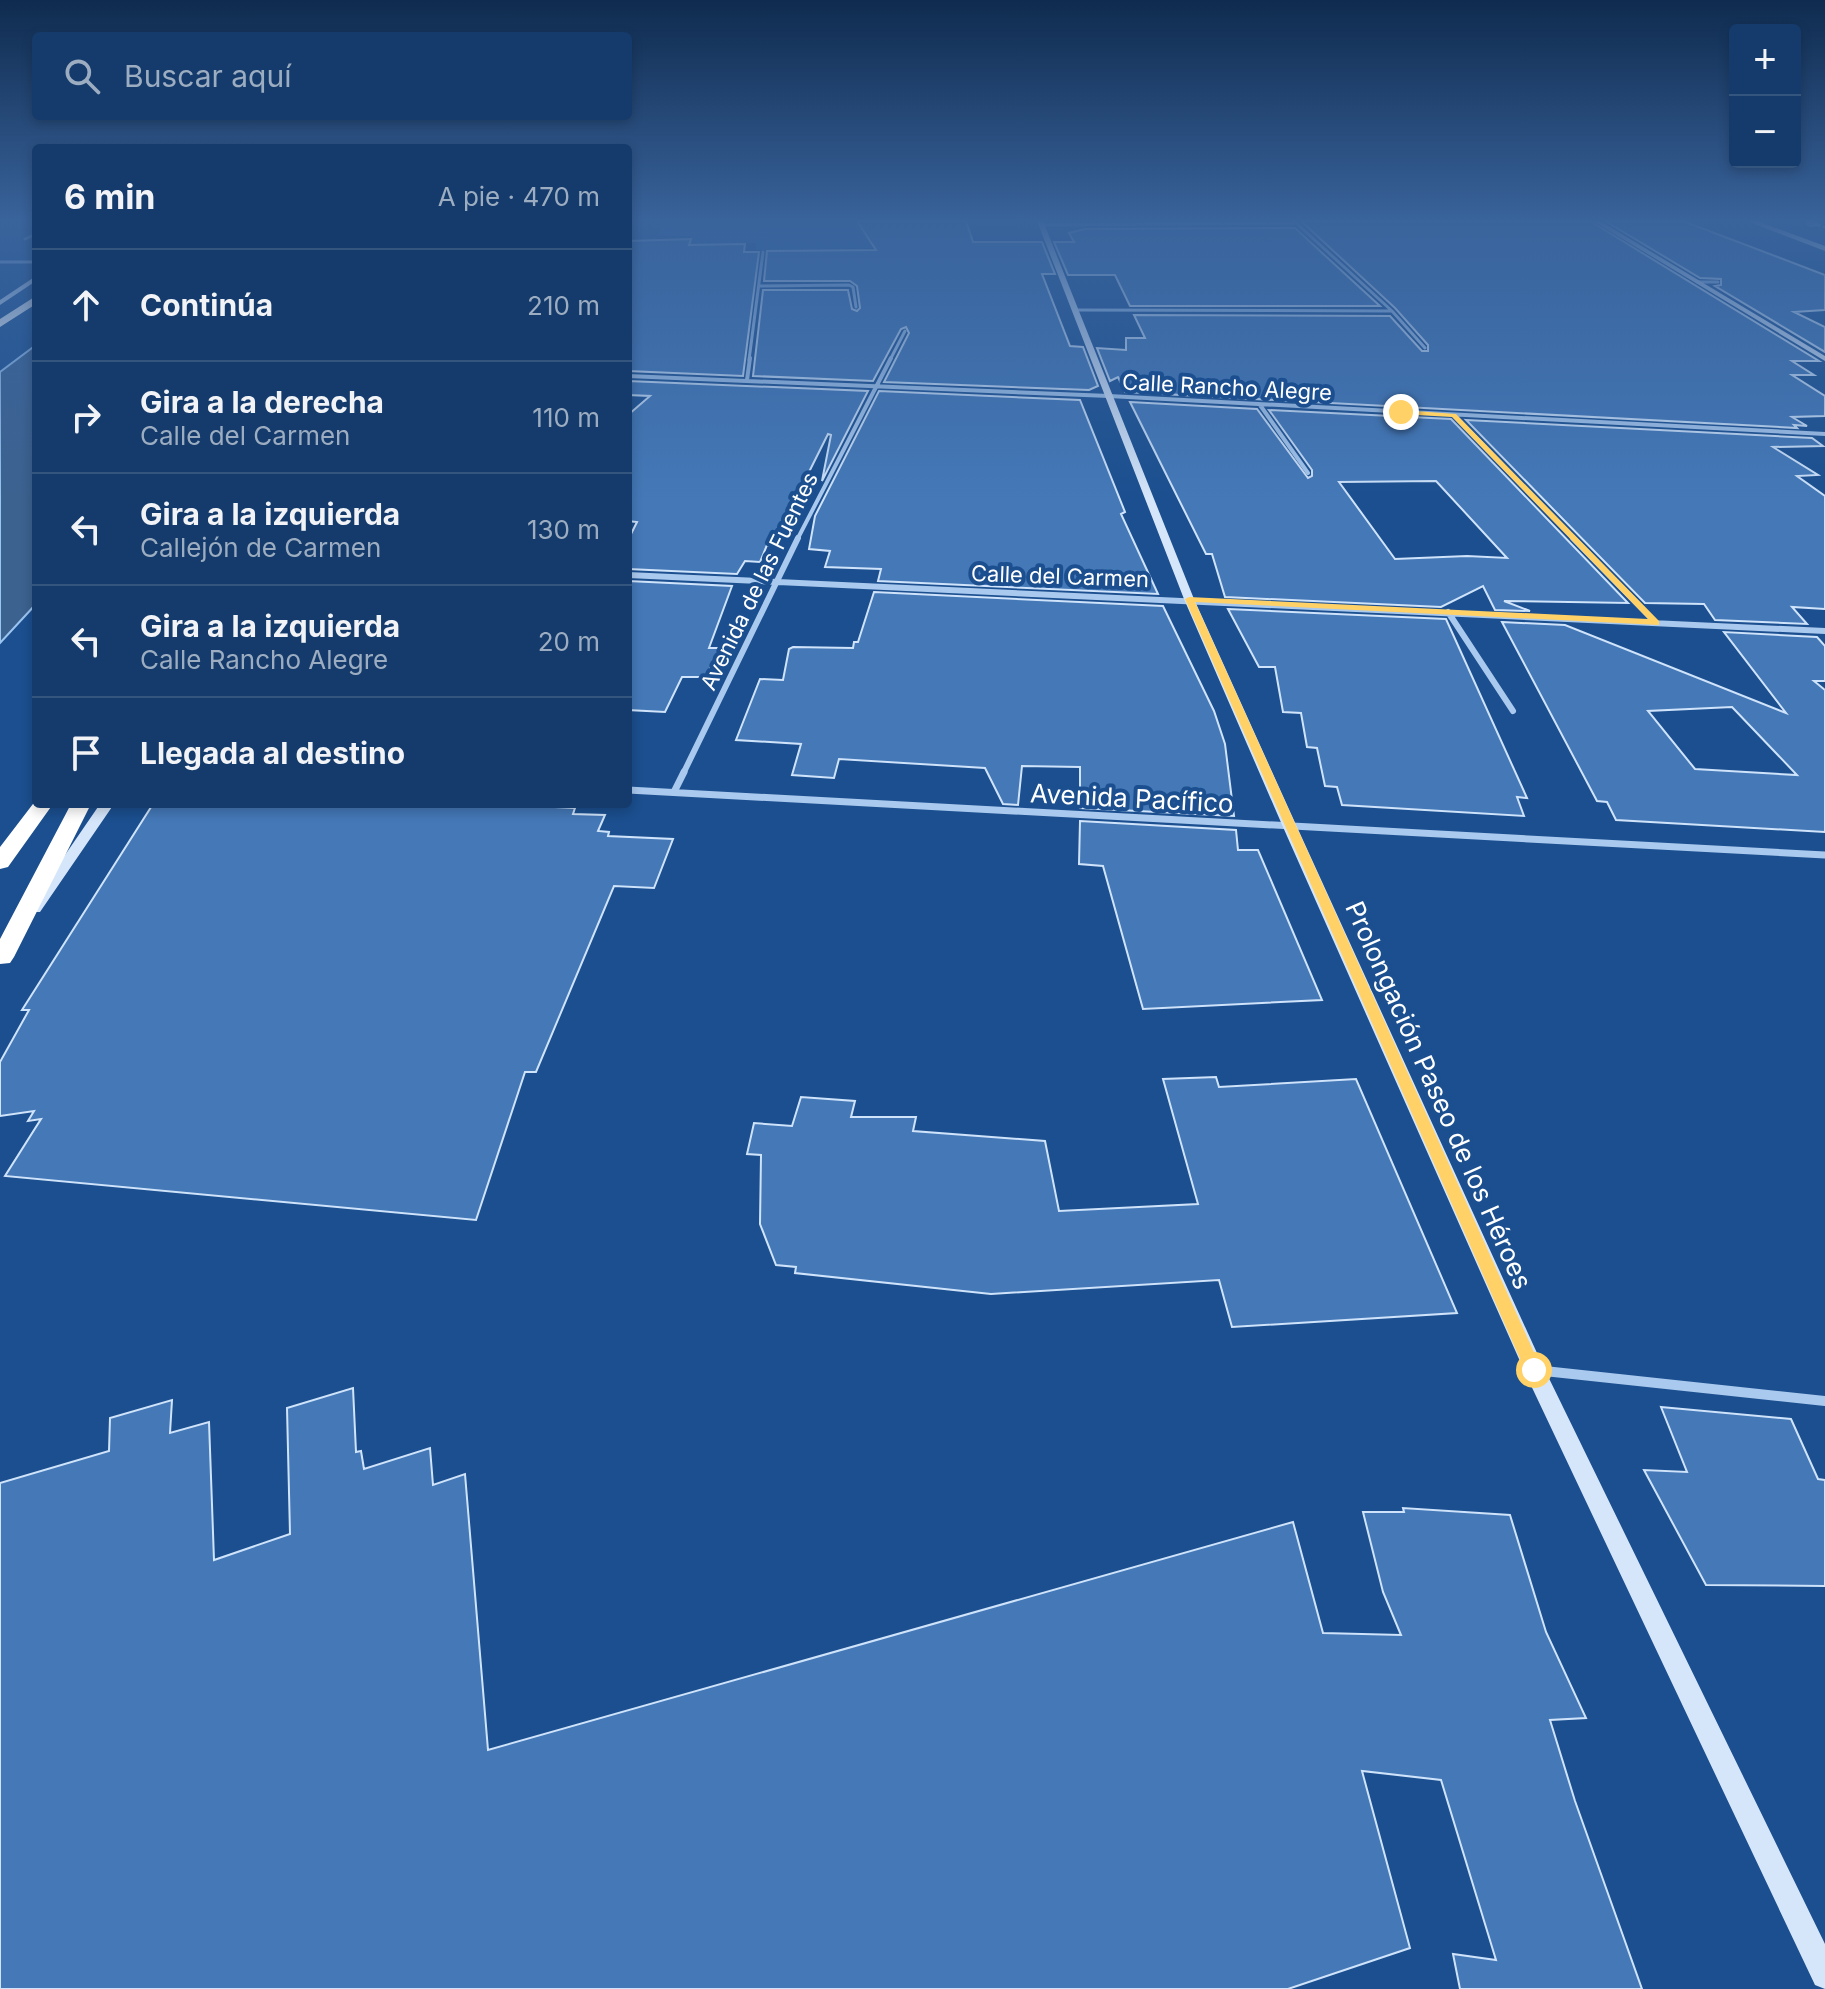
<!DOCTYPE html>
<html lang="es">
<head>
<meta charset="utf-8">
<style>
	body { margin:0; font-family:Inter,sans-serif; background:#1d4271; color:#f1f3f6 }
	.controls { position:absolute; right:24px; top:24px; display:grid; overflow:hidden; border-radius:8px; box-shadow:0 4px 12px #0003 }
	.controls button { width:72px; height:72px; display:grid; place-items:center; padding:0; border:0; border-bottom:2px solid #33557e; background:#143b6b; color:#f1f3f6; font:40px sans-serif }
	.stop { position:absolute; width:24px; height:24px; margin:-18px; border:6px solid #ffd166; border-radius:50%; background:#fff }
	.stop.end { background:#ffd166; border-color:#fff; box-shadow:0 2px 8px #0008 }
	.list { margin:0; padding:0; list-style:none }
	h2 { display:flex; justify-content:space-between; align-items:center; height:104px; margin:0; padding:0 32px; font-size:34px }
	h2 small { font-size:26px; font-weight:400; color:#9dadc1 }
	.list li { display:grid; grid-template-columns:52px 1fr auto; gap:24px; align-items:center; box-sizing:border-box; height:112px; padding:0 32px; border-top:2px solid #33557e }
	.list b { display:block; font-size:30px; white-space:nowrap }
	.list p { margin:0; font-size:26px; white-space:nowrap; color:#9dadc1 }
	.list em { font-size:26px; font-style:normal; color:#9dadc1 }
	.icon { flex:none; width:44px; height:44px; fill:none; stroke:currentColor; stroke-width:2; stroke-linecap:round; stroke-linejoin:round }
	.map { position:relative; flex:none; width:1825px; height:1989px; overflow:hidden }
	.search { position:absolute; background:#143b6b; box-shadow:0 4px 12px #0003; left:32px; top:32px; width:600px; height:88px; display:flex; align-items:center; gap:20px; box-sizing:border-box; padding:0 28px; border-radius:8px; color:#9dadc1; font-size:30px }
	.panel { position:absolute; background:#143b6b; box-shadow:0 4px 12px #0003; left:32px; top:144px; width:600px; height:664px; border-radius:8px }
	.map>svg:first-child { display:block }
	.green { fill:#2e69ad }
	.water { fill:#3c6290; stroke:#9cc4f0; stroke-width:2 }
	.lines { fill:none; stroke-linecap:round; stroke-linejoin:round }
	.stream { stroke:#9cc4f0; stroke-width:12 }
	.building { fill:#4478b7; stroke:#cfe3fa; stroke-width:2; fill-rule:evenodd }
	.street-far4 { stroke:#a9c9ee; stroke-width:3 }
	.street-far3 { stroke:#a9c9ee; stroke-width:4 }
	.street-far2 { stroke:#a9c9ee; stroke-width:6 }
	.street-far1 { stroke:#a9c9ee; stroke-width:7 }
	.street { stroke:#a9c9ee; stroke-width:10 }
	.secondary { fill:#d6e6fa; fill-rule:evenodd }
	.primary { fill:#f0f6ff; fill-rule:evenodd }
	.highway { fill:#fff; fill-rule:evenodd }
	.rail { stroke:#fff; stroke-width:3; stroke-dasharray:6 3; stroke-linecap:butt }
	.route { fill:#ffd166 }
	.labels { text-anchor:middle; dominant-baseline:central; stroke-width:8; stroke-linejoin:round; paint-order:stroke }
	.far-street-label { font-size:22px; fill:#fff; stroke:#1b4f8f }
	.street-label { font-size:26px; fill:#fff; stroke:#1b4f8f }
</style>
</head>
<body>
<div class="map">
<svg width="1825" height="1989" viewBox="0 0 1825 1989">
	<rect width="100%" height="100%" fill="#1b4f8f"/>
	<path class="green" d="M663,221H857L879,248L756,250V243L689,244L691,236H658Z"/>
	<path class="water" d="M36,345V604L0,643V372Z"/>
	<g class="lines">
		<path class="stream" d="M1811,221H1812"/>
	</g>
	<path class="building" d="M857,221H966L973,242H1042L1055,274H1042L1070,346L1083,347L1098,386L1089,390L884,382L909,333L906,327L901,329L873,381L753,376L763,290H848L852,309L857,311L860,308L857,286L850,281H764L767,251L876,250Z
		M1301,221H1590L1819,361H1792L1814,375H1792L1825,396V416L1792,417L1807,426L1794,425L1797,428L1125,392L1118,377L1110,381L1097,348L1126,350V338H1145L1134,315L1390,316L1422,351H1428V345L1395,308Z
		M1605,221H1683L1825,275V310L1794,312L1825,327V352L1715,286L1721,285V279L1700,278Z
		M1295,228L1380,306H1130L1115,275H1068L1054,242H1074L1069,233L1085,229Z
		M691,239L689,245L745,244L744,252H759L743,376L628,371V241Z
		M628,381L868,391L822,481L831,435L828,434L772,546L767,545L760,562L745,561L737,574L628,569V540L637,522L628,521V415L650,396L628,395Z
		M879,391L1080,400L1125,512L1121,514L1158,594L878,581L881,569L825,567L830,551L809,549L815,516Z
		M1130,402L1257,409L1308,478L1312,476V470L1269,410L1451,419L1628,603L1504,601L1530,611L1495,610L1483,586L1441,607L1225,597L1212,554H1206ZM1436,481L1507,558L1467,556L1395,559L1339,482Z
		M1466,420L1812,438L1823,446L1773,447L1818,475L1797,476L1825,496V609L1792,607L1807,624L1715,620L1704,604L1645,603Z
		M628,581L732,586L709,648H721L706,677H682L665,712L628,710Z
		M874,592L1163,606L1214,711L1225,744L1234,816L1080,808V767L1022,766L1018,805L1003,804L985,768L839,759L834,778L792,775L801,744L736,740L760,679L783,680L789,649L793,647L853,648L854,642H858Z
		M1228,609L1446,619L1527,798L1517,797L1524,816L1342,805L1337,787L1325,786L1317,748L1307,747L1301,713L1283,712L1275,667H1259Z
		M1502,622L1565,625L1786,713L1724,632L1817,637L1825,646V681H1814L1825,690V832L1616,820L1607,802L1597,801ZM1732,707L1797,775L1695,769L1648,711Z
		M153,804H490L575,808L573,814L605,815L598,831L609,832L608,836L673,839L654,888L614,886L536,1072H525L476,1220L5,1176L41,1119L28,1121L34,1111L0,1116V1062L29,1010H22Z
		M1080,821L1236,830L1238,850H1258L1322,1000L1143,1009L1103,866L1079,864Z
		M1216,1077L1219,1087L1356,1079L1457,1313L1232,1327L1219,1280L991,1294L795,1273L796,1267L776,1265L760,1224L761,1155L747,1154L754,1123L792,1126L801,1097L855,1101L851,1117H916L913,1131L1045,1141L1059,1211L1198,1204L1163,1079Z
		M353,1388L356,1452L361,1451L364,1469L430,1448L433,1485L465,1474L488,1750L1293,1522L1323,1633L1401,1635L1383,1592L1363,1512H1404L1403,1508L1510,1515L1546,1632L1586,1718L1550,1720L1575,1801L1642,1989H1460L1453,1954L1496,1960L1441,1780L1362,1771L1410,1948L1288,1989H0V1483L109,1451L110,1418L172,1400L170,1433L209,1422L214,1560L290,1534L287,1408Z
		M1661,1407L1791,1419L1818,1479L1825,1480V1586L1706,1585L1644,1470L1687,1472Z"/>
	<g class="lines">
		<path class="street-far4" d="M1294,221L1392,311L1425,348
			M1041,225L1295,223
			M25,239L36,234
			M0,262H36
			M1697,282H1718
			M759,286L849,285L853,287L856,307
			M1076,310L1392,311
			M749,360L763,252
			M890,360L905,331"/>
		<path class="street-far3" d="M628,376L1109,396L1825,434
			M747,380L750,358
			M1260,405L1308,473
			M1454,415L1575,540
			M797,540L891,358"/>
		<path class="street-far2" d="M1573,538L1655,622
			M628,575L1825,631
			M1448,612L1513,711
			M683,774L798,538"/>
		<path class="street-far1" d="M628,790L1825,855
			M674,792L684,772"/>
		<path class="street" d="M1535,1370L1825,1401"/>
		<path class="secondary" d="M1037,221H1043L1194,599L1297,827L1542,1364L1825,1944V1989L1815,1985L1527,1377L1283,827L1184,599Z
			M1593,221H1600L1825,356V361Z
			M36,276V281L0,305V300Z
			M100,804H114L40,912H30L28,909L30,906Z"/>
		<path class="primary" d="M1747,221H1757L1825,246V251Z"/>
		<path class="highway" d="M36,296V304L0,327V319Z
			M36,800V804H53L8,867L0,869V847Z
			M71,804H91L14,957L10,963L0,964V939Z"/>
		<path class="rail" d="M1806,221L1825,227"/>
	</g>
	<linearGradient id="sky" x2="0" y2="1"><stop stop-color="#0f2b4f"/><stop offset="0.44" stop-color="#39639b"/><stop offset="1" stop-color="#39639b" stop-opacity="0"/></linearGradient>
	<rect width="1825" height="499" fill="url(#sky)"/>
	<path class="route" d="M1401,410L1456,414L1659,621V625L1195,602L1542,1370L1534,1378L1525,1370L1185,599L1189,597L1648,619L1452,417L1399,414Z"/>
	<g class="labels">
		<g class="far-street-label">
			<text transform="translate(1227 387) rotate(3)">Calle Rancho Alegre</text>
			<text transform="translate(1060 576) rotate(2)">Calle del Carmen</text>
			<text transform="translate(759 581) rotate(-64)">Avenida de las Fuentes</text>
		</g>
		<g class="street-label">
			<text transform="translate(1132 798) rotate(3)">Avenida Pacífico</text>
			<text transform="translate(1439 1095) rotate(66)">Prolongación Paseo de los Héroes</text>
		</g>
	</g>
</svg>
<div class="controls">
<button>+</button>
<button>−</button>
</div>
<div class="stop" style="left:1534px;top:1370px"></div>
<div class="stop end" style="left:1401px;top:412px"></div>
<div class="search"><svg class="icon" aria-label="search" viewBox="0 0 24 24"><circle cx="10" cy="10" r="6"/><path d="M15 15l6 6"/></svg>Buscar aquí</div>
<section class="panel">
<h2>6 min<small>A pie · 470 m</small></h2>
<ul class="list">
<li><svg class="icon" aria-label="ahead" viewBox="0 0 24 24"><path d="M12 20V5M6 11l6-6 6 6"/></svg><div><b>Continúa</b></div><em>210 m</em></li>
<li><svg class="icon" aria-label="right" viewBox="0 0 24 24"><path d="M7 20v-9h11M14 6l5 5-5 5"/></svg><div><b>Gira a la derecha</b><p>Calle del Carmen</p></div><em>110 m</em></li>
<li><svg class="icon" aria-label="left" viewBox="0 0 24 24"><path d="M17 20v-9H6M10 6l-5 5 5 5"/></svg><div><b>Gira a la izquierda</b><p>Callejón de Carmen</p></div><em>130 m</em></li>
<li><svg class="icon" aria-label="left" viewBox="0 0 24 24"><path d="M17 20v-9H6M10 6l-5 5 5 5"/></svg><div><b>Gira a la izquierda</b><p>Calle Rancho Alegre</p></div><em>20 m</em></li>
<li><svg class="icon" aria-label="arrive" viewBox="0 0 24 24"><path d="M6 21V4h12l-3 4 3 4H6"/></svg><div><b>Llegada al destino</b></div></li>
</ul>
</section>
</div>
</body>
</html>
